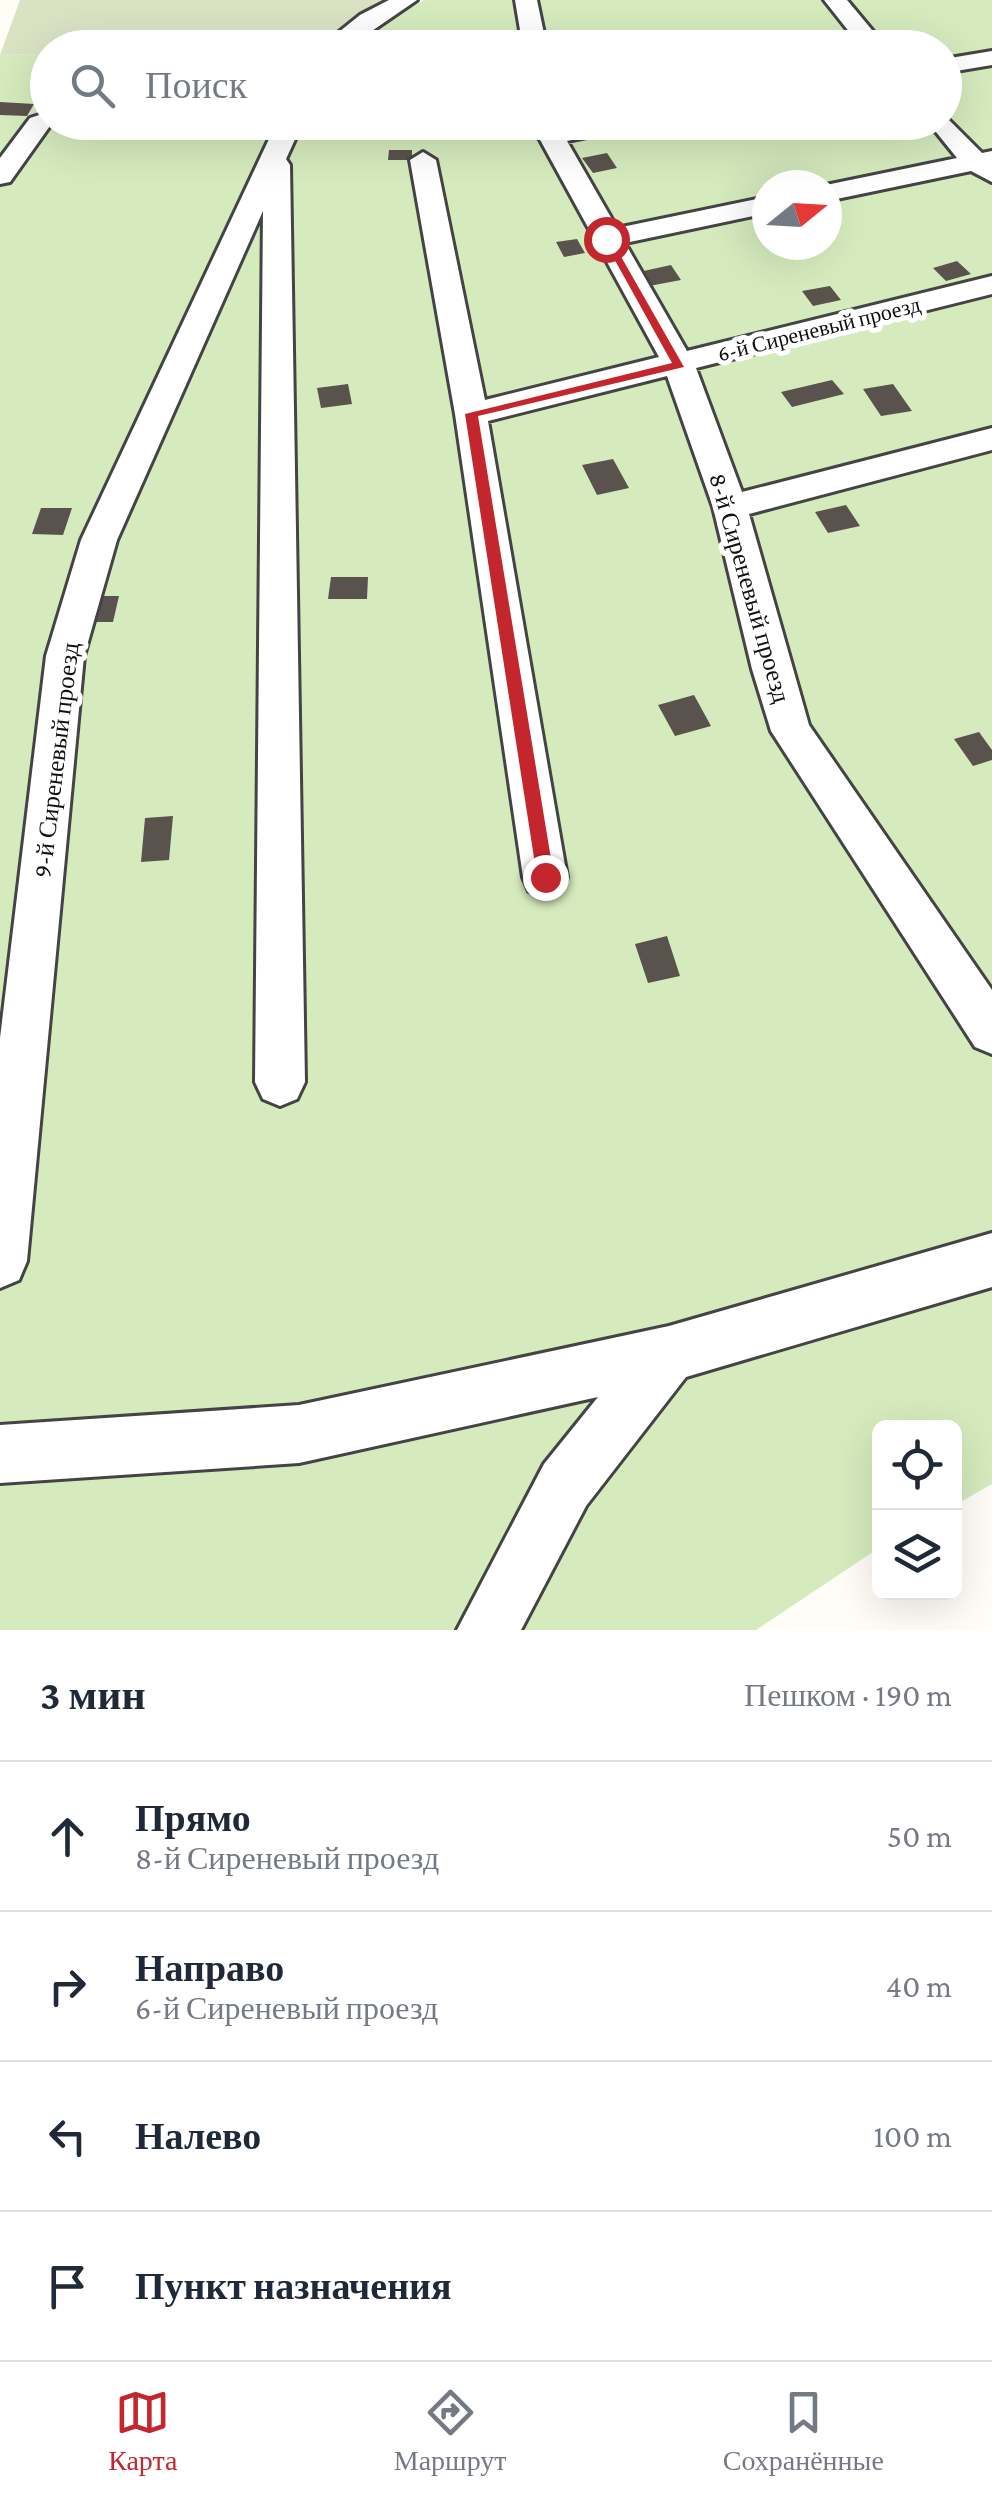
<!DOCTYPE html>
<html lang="ru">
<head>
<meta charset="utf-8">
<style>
	body { margin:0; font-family:"Crimson Pro",serif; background:#f2f2f3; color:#1f2937 }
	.controls { position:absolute; right:30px; bottom:30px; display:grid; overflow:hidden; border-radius:15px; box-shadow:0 10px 40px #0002 }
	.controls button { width:90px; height:90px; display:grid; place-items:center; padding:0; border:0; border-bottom:2px solid #e0e1e3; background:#fff; color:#1f2937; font:50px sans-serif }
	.compass { position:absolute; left:752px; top:170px; width:90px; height:90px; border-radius:50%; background:#fff; box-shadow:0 10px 40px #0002; rotate:72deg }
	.stop { position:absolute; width:30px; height:30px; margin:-22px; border:8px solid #c4262e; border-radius:50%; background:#fff }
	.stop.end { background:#c4262e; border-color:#fff; box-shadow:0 2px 10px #0008 }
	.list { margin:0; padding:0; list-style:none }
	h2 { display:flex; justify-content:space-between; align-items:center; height:130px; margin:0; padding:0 40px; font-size:42px }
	h2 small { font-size:32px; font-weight:400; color:#747a83 }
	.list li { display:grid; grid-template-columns:65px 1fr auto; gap:30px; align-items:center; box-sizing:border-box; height:150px; padding:0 40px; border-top:2px solid #e0e1e3 }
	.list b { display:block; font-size:38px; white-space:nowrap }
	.list p { margin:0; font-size:32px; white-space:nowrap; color:#747a83 }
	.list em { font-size:32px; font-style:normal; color:#747a83 }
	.icon { flex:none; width:55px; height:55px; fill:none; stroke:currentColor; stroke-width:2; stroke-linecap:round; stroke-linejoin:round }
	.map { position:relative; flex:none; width:992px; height:1630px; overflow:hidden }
	.search { position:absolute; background:#fff; box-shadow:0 10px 40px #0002; left:30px; right:30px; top:30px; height:110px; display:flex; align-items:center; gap:25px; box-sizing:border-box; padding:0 35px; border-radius:55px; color:#747a83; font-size:38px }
	.sheet { height:730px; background:#fff }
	nav { display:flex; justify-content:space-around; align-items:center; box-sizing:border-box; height:140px; border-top:2px solid #e0e1e3; background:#fff; font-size:28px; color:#747a83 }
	nav a { display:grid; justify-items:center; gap:5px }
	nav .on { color:#c4262e }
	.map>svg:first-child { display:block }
	.green { fill:#d5ebbd; fill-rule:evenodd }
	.cemetery { fill:#d9e3c4 }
	.building { fill:#5a524d }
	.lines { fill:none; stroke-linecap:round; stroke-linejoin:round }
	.minor-casing { stroke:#444; stroke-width:6 }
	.minor { fill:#fff; fill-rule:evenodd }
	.route { fill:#c4262e }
	.labels { text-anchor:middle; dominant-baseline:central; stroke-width:10; stroke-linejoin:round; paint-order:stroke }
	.far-street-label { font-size:22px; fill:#111; stroke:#fff }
	.street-label { font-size:25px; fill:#111; stroke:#fff }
</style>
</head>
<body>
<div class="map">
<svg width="992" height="1630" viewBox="0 0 992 1630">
	<rect width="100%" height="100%" fill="#fffdf5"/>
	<path class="green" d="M425,0H992V1484L955,1505L954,1428H880L879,1548L756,1630H0V55L47,54L48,122H944V48L348,47L381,23ZM767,185H827V245H767Z"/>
	<path class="cemetery" d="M20,0H393L355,17L319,47L48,48L47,54L0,55Z"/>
	<path class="building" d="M0,102L34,104L27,116L0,115Z
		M389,150H412V160H388Z
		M607,153L617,168L593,173L582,158Z
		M577,239L585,253L564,257L556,242Z
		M957,261L971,274L946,281L933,268Z
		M671,265L681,280L649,286L639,272Z
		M830,286L841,300L813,306L802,291Z
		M832,380L844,394L792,407L781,392Z
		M348,384L352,404L321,408L317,388Z
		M893,384L912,411L881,416L863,389Z
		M613,459L629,488L597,495L582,465Z
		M846,505L860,526L828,533L815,512Z
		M41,508H72L63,535L32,534Z
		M331,577H368L367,599H328Z
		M97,596H119L113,622H91Z
		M694,695L711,726L675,736L658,705Z
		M979,732L992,750V760L973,766L954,739Z
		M173,816L169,860L141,862L145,818Z
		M667,936L680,976L648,983L635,944Z"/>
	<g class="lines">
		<defs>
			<path id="minor" d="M389,0H417L347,48H319L360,15Z
				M515,0H537L547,48H523Z
				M824,0H847L887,48H862Z
				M992,51V65L944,73V59Z
				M39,115L52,123L10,182L0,184V158L30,118Z
				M944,115L982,153L992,151V182L971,171L827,201L826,185L957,158L928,122H944Z
				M277,122H303L286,159L290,165L305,1082L297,1099L280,1106L263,1099L255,1082L263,211L117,540L84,656L27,1261L19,1280L0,1288V1038L46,656L81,540Z
				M536,122H562V126L639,122L636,127L567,141L617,228L767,197V213L625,243L687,351L992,276V294L696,368L742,492L992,428V450L749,514L809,725L992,990V1054L975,1047L771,731L752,669L713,507L667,376L488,421L567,877L561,891L545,897L529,891L523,877L455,414L410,160L423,152L436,160L485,400L659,357L538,136Z
				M992,1233V1287L686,1377L586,1506L521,1630H457L544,1464L598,1397L299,1463L0,1483V1425L299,1405L669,1326Z"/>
		</defs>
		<use href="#minor" class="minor-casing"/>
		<use href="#minor" class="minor"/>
	</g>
	<path class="route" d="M602,237L611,239L684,367L478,416L554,877L545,884L537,877L465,414L672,363Z"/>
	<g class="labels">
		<g class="far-street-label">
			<text transform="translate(819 329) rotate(-14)">6-й Сиреневый проезд</text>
		</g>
		<g class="street-label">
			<text transform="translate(750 588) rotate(74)">8-й Сиреневый проезд</text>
			<text transform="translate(56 760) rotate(-83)">9-й Сиреневый проезд</text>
		</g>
	</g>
</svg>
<div class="controls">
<button><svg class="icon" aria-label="locate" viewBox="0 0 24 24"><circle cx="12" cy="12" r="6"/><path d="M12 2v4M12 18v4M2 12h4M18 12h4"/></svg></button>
<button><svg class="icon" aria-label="layers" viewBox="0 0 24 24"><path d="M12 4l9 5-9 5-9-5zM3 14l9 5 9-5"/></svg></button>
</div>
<svg class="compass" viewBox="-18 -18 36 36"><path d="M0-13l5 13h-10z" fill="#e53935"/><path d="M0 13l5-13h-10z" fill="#747a83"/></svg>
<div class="stop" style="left:606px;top:239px"></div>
<div class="stop end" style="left:545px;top:877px"></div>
<div class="search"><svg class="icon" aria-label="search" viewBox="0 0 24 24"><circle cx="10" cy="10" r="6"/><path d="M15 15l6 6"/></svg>Поиск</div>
</div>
<section class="sheet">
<h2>3 мин<small>Пешком · 190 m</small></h2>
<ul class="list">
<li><svg class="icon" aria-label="ahead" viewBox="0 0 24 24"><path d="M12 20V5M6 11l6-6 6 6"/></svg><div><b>Прямо</b><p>8-й Сиреневый проезд</p></div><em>50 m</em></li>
<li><svg class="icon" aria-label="right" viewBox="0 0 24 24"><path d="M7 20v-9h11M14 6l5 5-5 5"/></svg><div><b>Направо</b><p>6-й Сиреневый проезд</p></div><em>40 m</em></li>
<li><svg class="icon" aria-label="left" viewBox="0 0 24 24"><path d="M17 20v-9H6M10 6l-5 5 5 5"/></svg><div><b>Налево</b></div><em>100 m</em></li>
<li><svg class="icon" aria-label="arrive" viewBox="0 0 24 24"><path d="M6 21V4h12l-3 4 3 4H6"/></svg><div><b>Пункт назначения</b></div></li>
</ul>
</section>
<nav>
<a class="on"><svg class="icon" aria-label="map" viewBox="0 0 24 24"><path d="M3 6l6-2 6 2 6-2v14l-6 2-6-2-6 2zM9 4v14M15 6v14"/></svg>Карта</a>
<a><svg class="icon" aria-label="directions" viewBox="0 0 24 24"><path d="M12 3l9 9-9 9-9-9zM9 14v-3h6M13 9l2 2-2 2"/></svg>Маршрут</a>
<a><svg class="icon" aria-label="saved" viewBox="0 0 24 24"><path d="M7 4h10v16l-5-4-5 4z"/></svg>Сохранённые</a>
</nav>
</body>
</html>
